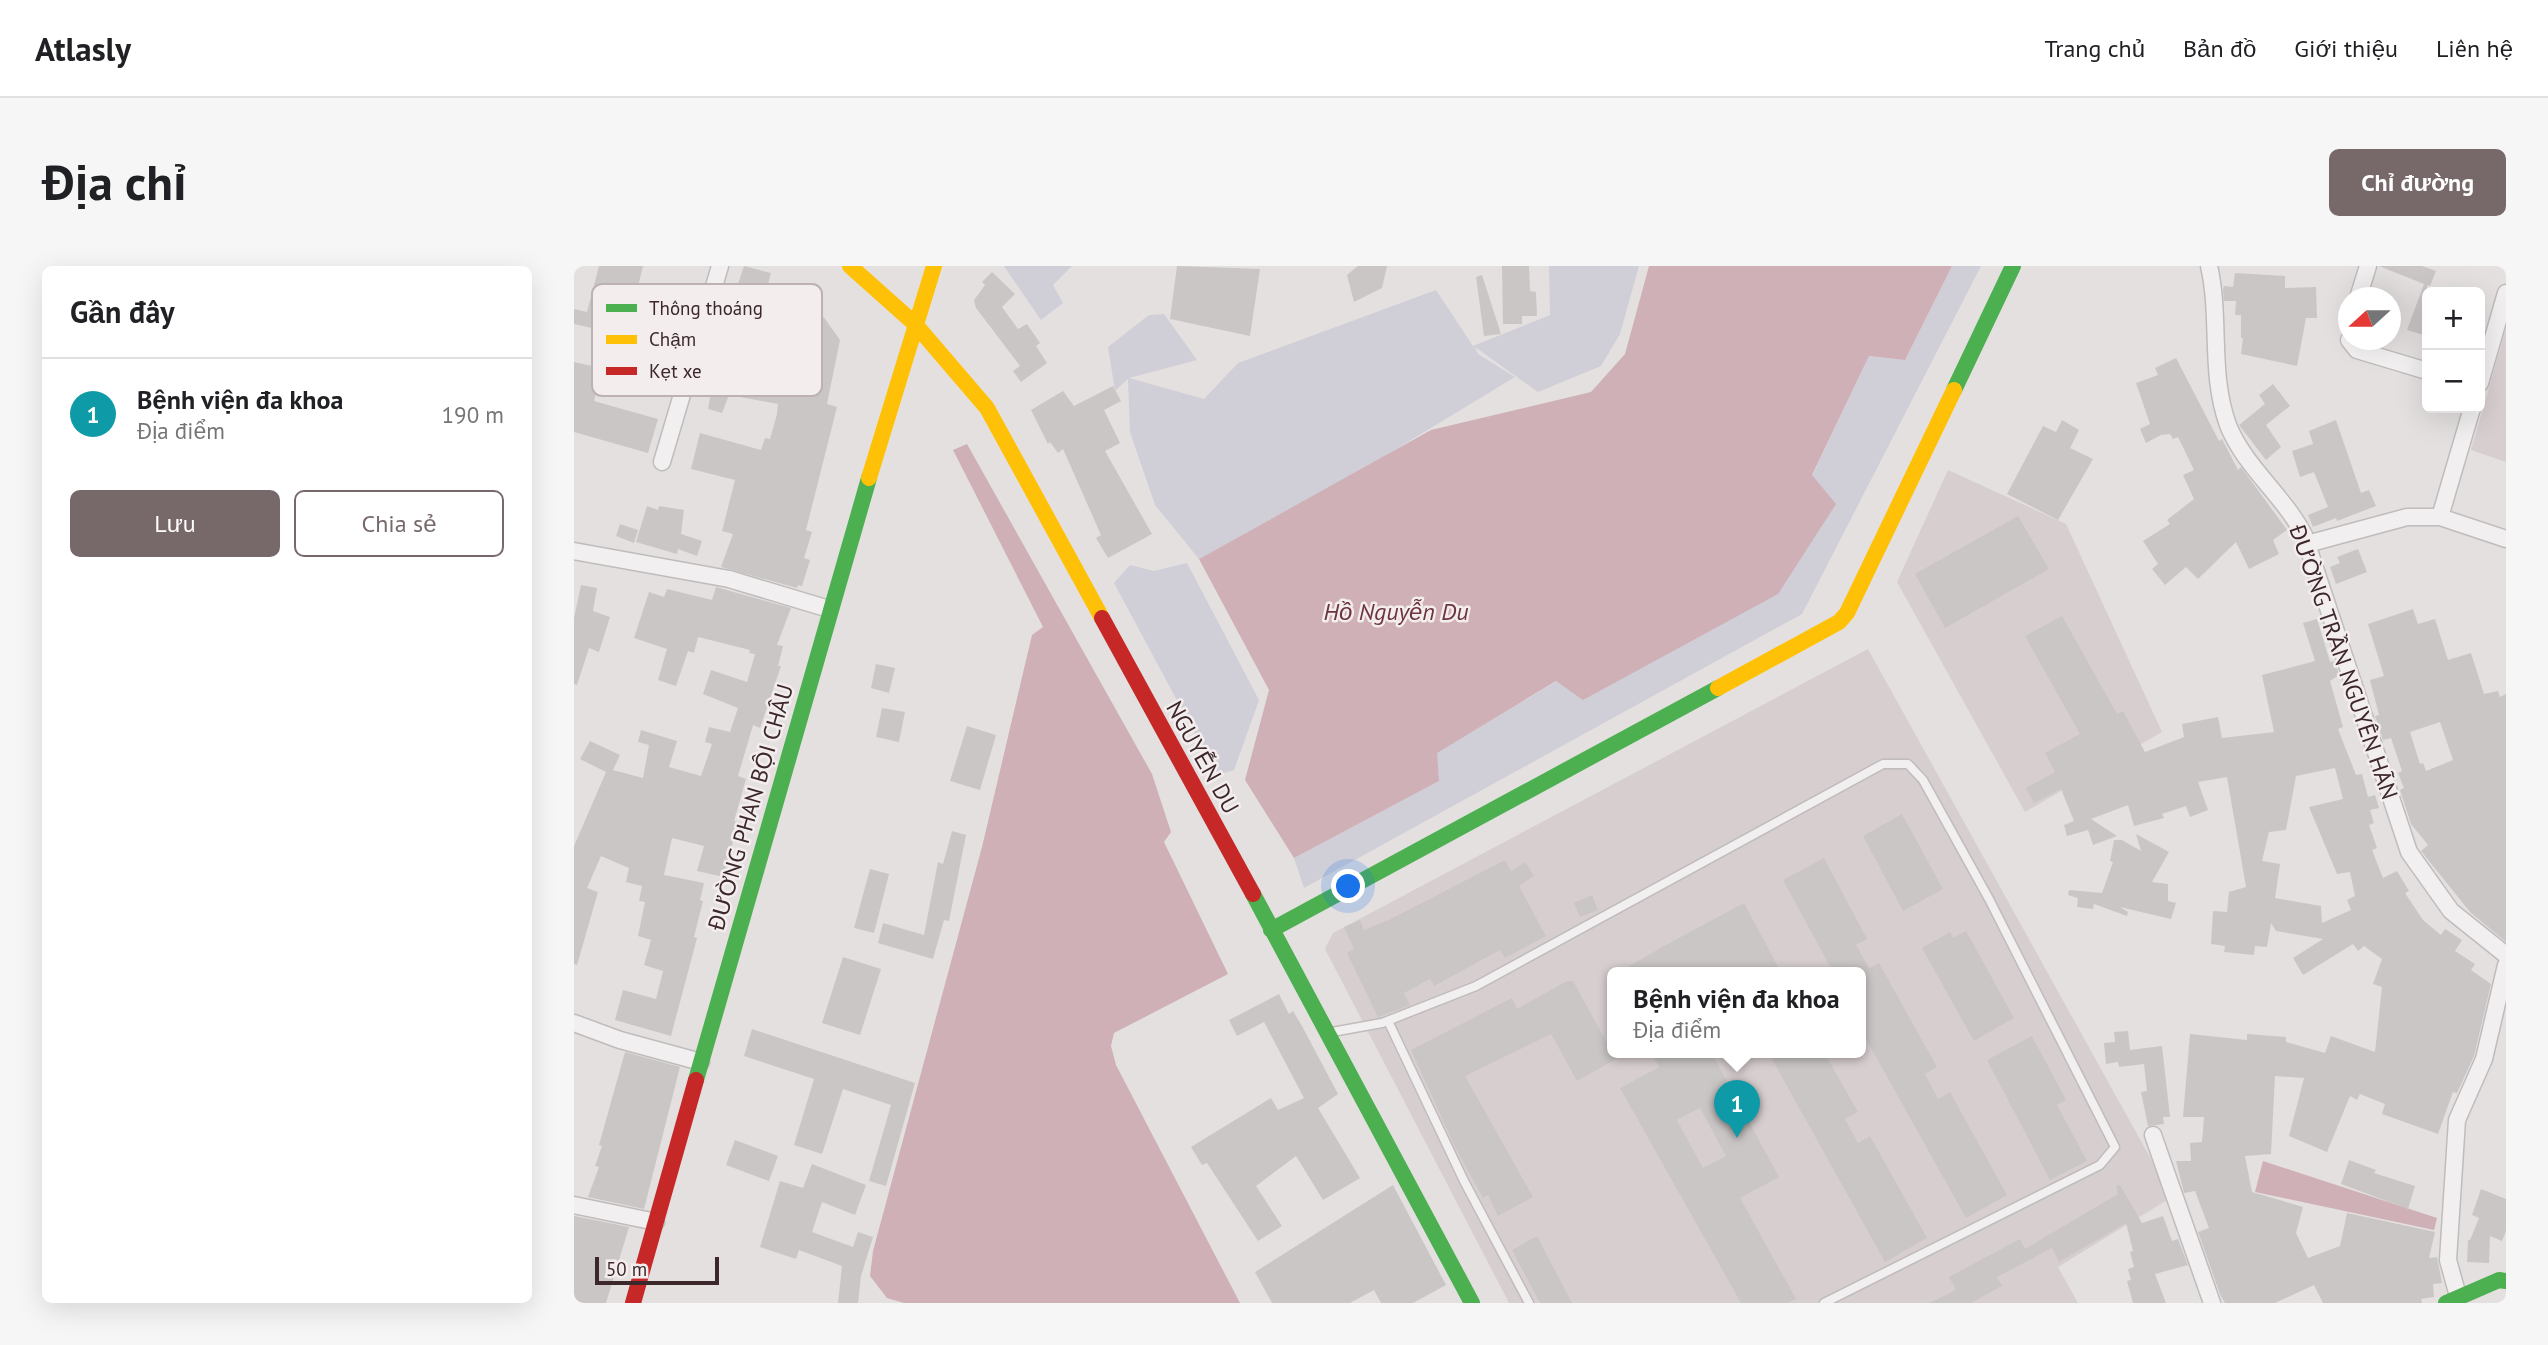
<!DOCTYPE html>
<html lang="vi">
<head>
<meta charset="utf-8">
<style>
	body { margin:0; font-family:"PT Sans",sans-serif; background:#f6f6f6; color:#202124 }
	.controls { position:absolute; right:21px; top:21px; display:grid; overflow:hidden; border-radius:10px; box-shadow:0 7px 28px #0002 }
	.controls button { width:63px; height:63px; display:grid; place-items:center; padding:0; border:0; border-bottom:2px solid #e0e0e0; background:#fff; color:#202124; font:35px sans-serif }
	.compass { position:absolute; left:1764px; top:21px; width:63px; height:63px; border-radius:50%; background:#fff; box-shadow:0 7px 28px #0002; rotate:249deg }
	.scale { position:absolute; left:21px; bottom:18px; width:124px; box-sizing:border-box; padding-left:7px; border:4px solid #3c282a; border-top:0; font-size:19px; line-height:24px; white-space:nowrap; color:#3c282a; -webkit-text-stroke:5px #f4edee; paint-order:stroke }
	.you { position:absolute; left:775px; top:621px; width:24px; height:24px; margin:-18px; border:5px solid #fff; border-radius:50%; background:#1a73e8; box-shadow:0 0 0 10px #1a73e833 }
	.badge { display:grid; place-items:center; width:46px; height:46px; border-radius:50%; background:#77686a; color:#fff; font-size:23px; font-weight:700 }
	.pin { position:absolute; translate:-50% -58px; filter:drop-shadow(0 2px 4px #0008) }
	.pin::after { content:''; position:absolute; top:37px; width:24px; height:21px; background:inherit; clip-path:polygon(0 0,100% 0,50% 100%) }
	.popup { position:absolute; left:1033px; top:701px; width:259px; height:91px; box-sizing:border-box; display:grid; place-content:center; border-radius:10px; background:#fff; filter:drop-shadow(0 2px 5px #0005); font-size:23px; white-space:nowrap; color:#757577 }
	.popup b { font-size:26px; color:#202124 }
	.popup::after { content:''; position:absolute; left:50%; top:100%; margin-left:-14px; border:14px solid transparent; border-top-color:#fff }
	.list { margin:0; padding:0; list-style:none }
	h2 { display:flex; justify-content:space-between; align-items:center; height:91px; margin:0; padding:0 28px; font-size:30px }
	h2 small { font-size:23px; font-weight:400; color:#757577 }
	.list li { display:grid; grid-template-columns:46px 1fr auto; gap:21px; align-items:center; box-sizing:border-box; height:112px; padding:0 28px; border-top:2px solid #e0e0e0 }
	.list b { display:block; font-size:26px; white-space:nowrap }
	.list p { margin:0; font-size:23px; white-space:nowrap; color:#757577 }
	.list em { font-size:23px; font-style:normal; color:#757577 }
	.actions { display:flex; gap:14px; padding:21px 28px }
	.actions a { flex:1; padding:16px 0; border:2px solid #77686a; border-radius:10px; text-align:center; font-size:24px; color:#77686a }
	.actions .main { background:#77686a; color:#fff }
	.map { position:relative; flex:none; width:1932px; height:1037px; overflow:hidden; border-radius:10px }
	header { display:flex; align-items:center; gap:42px; box-sizing:border-box; height:98px; padding:0 35px; background:#fff; border-bottom:2px solid #e0e0e0 }
	header strong { font-size:33px }
	nav { display:flex; gap:38px; margin-inline-start:auto; font-size:24px }
	.intro { display:flex; align-items:center; justify-content:space-between; box-sizing:border-box; height:168px; padding:0 42px }
	h1 { margin:0; font-size:49px }
	.button { padding:18px 32px; border-radius:10px; background:#77686a; color:#fff; font-size:24px; font-weight:700 }
	main { display:flex; gap:42px; padding:0 42px }
	aside { flex:1; background:#fff; border-radius:10px; box-shadow:0 7px 28px #0002 }
	.map>svg:first-child { display:block }
	.built { fill:#d7cecf; fill-rule:evenodd }
	.green { fill:#d0ced7 }
	.water { fill:#ceb0b6 }
	.building { fill:#cbc6c6; fill-rule:evenodd }
	.lines { fill:none; stroke-linecap:round; stroke-linejoin:round }
	.lane-casing { stroke:#c0bcbc; stroke-width:11 }
	.street-casing { stroke:#c0bcbc; stroke-width:19 }
	.lane { stroke:#f1efef; stroke-width:8 }
	.street { stroke:#f1efef; stroke-width:16 }
	.fast { stroke:#4caf50; stroke-width:16 }
	.slow { stroke:#ffc107; stroke-width:16 }
	.jam { stroke:#c62828; stroke-width:16 }
	.labels { text-anchor:middle; dominant-baseline:central; stroke-width:5; stroke-linejoin:round; paint-order:stroke }
	.street-label { font-size:23px; fill:#3c282a; stroke:#f4edee }
	.water-label { font-size:24px; font-style:italic; fill:#6d353f; stroke:#f4edee }
	.key { fill:#f4edee; stroke:#bdb2b3; stroke-width:2 }
	.key-label { font-size:19px; fill:#3c282a }
</style>
</head>
<body>
<header>
<strong>Atlasly</strong>
<nav><a>Trang chủ</a><a>Bản đồ</a><a>Giới thiệu</a><a>Liên hệ</a></nav>
</header>
<div class="intro"><h1>Địa chỉ</h1><a class="button">Chỉ đường</a></div>
<main>
<aside>
<h2>Gần đây<small></small></h2>
<ul class="list">
<li><span class="badge" style="background:#0f9aa8">1</span><div><b>Bệnh viện đa khoa</b><p>Địa điểm</p></div><em>190 m</em></li>
</ul>
<div class="actions"><a class="main">Lưu</a><a>Chia sẻ</a></div>
</aside>
<div class="map">
<svg width="1932" height="1037" viewBox="0 0 1932 1037">
	<rect width="100%" height="100%" fill="#e4e0e0"/>
	<path class="built" d="M1932,63V196L1897,184Z
		M1374,204L1492,258L1588,466L1451,546L1323,316Z
		M1294,383L1598,931L1484,1001L1504,1037H935L751,683L759,667ZM1039,706H1287V786H1039Z"/>
	<path class="green" d="M430,0H498L479,19L489,37L467,54Z
		M975,0H1065L1046,68L1027,100L964,126L901,81L904,88L941,111L809,191L625,293L581,239L556,166L554,113L541,125L534,81L575,49L590,48L623,94L555,112L630,133L664,97L862,24L899,80L976,49Z
		M1378,0H1407L1228,348L730,622L720,592L865,515L862,487L983,415L1010,434L1238,210L1295,90L1331,94Z
		M613,297L685,434L660,504L643,509L540,317L556,299L580,305Z"/>
	<path class="water" d="M1075,0H1378L1331,94L1295,90L1238,209L1262,238L1204,328L1009,434L982,415L863,487L865,515L720,592L671,514L695,424L625,293L857,164L1017,126L1051,88Z
		M393,178L578,508L597,566L590,576L654,708L540,767L537,780L542,799L666,1037H330L313,1032L296,1010L299,985L408,581L458,369L469,361L379,184Z
		M1689,895L1863,952L1860,964L1681,926Z"/>
	<path class="building" d="M25,0H69L62,29L107,41L96,82L105,84L91,127L28,107L41,67L0,58V43L13,46Z
		M170,0L197,7L192,25L211,28L208,36L246,46L266,74L253,138L263,141L232,264L238,266L230,292L236,294L228,320L224,319L223,322L147,301L159,268L148,265L161,214L117,203L126,167L187,184L191,172L196,173L203,148L204,138L155,129L148,147L134,143L147,70Z
		M603,0L686,3L676,70L596,53Z
		M784,0H813L808,22L780,36L773,9Z
		M928,0H955L956,25L962,26L963,50H948V58H929Z
		M1805,0H1848L1862,5L1856,20L1853,19V70L1833,64L1850,18Z
		M418,6L441,28L428,41L444,63L453,58L466,77L462,80L473,97L447,116L439,105L446,100L402,42L400,34L411,19L408,16Z
		M1661,7L1711,10V22L1742,21L1743,52H1732L1723,100L1667,88L1669,72H1667V49H1661L1662,35H1650L1649,24L1650,20L1659,21Z
		M908,9L927,68L910,70L902,11Z
		M1602,92L1645,175L1648,173L1664,204L1667,201L1713,264L1699,274L1705,288L1675,303L1662,276L1624,313L1612,301L1591,319L1578,303L1584,298L1569,275L1596,258L1593,254L1620,233L1609,209L1620,204L1604,171L1599,173L1596,168L1587,169L1572,177L1566,163L1576,158L1562,117L1584,109L1581,102Z
		M0,96L27,102L20,135L84,153L74,187L0,166Z
		M1699,118L1716,140L1692,159L1707,181L1692,194L1665,159L1691,138L1685,129Z
		M539,120L547,135L530,144L546,177L531,185L578,268L534,292L522,272L527,269L489,183L484,187L476,176L474,178L457,144L489,125L500,140Z
		M1488,154L1505,164L1496,182L1519,193L1484,254L1433,228L1469,160L1482,166Z
		M1762,154L1787,227L1795,224L1802,240L1763,255L1762,252L1739,261L1734,249L1754,241L1740,206L1726,211L1718,185L1739,178L1735,165Z
		M73,240L84,244L85,240L110,244L107,268L128,275L123,290L104,283L103,288L62,276Z
		M1444,250L1475,303L1371,362L1341,308Z
		M46,258L64,264L60,277L42,270Z
		M1784,283L1793,306L1762,318L1756,301L1766,297L1763,291Z
		M7,319L23,322L19,345L36,351L25,386L15,382L3,419L0,418V352Z
		M142,321L217,342L203,379L209,380L204,400H207L186,462L179,459L164,510L172,513L160,555L172,558L168,573L160,572L150,611L123,605L130,580L98,572L90,609L130,617L126,634L129,635L120,671L123,672L97,770L41,754L49,724L82,733L89,705L70,699L77,674L64,670L71,636L65,635L68,620L52,616L55,602L27,590L13,622L24,626L3,699L0,698V580L32,506L6,493L16,475L46,489L39,504L69,512L75,479L64,476L67,464L103,475L95,501L127,510L138,478L131,476L135,461L156,466L164,442L129,428L137,404L173,416L181,388L175,387L176,384L124,371L120,387L114,385L102,420L84,414L93,383L60,372L75,326L90,331L93,323L138,334Z
		M1839,343L1844,358L1861,353L1874,394L1897,387L1910,428L1924,425L1926,431L1932,428V676L1896,646L1847,585L1854,579L1837,558L1826,524L1830,522L1824,507L1828,505L1817,472L1809,474L1801,450L1805,449L1796,414L1810,410L1794,358ZM1866,456L1879,494L1852,505L1849,497L1846,498L1836,466Z
		M1488,350L1543,448L1549,445L1571,486L1610,471L1608,458L1644,451L1648,472L1700,466L1688,409L1741,395L1729,357L1743,353L1756,396L1761,395L1765,409L1756,415L1769,461L1764,463L1782,509L1788,508L1794,531L1801,529L1805,542L1796,544L1800,557L1795,559L1803,582L1798,584L1809,612L1823,605L1835,625L1831,627L1849,654L1867,669L1871,663L1888,674L1881,685L1901,698L1897,704L1917,718L1900,790L1883,827L1879,826L1864,868L1808,848L1811,838L1786,828L1783,834L1776,830L1753,886L1715,870L1730,812L1701,810L1697,888L1671,890L1678,926L1729,941L1722,967L1734,992L1766,980L1773,947L1861,966L1855,992L1863,991L1868,1017L1859,1018L1860,1031L1847,1033L1848,1037H1749L1740,1019L1701,1037H1651L1646,1028L1624,966L1635,962L1621,925L1610,927L1602,895H1617L1616,877L1628,876L1630,851H1609L1616,768L1673,774V768L1712,771V776L1751,787L1757,770L1801,786L1808,721L1799,718L1808,693L1790,680L1784,685L1779,678L1729,709L1719,692L1749,673L1702,665L1697,657L1693,681L1681,680L1680,689L1650,686L1651,680L1637,678L1639,645L1653,646L1655,626L1672,621L1653,511L1624,516L1634,544L1616,551L1612,540L1588,548L1590,552L1560,560L1554,539L1517,553L1543,570L1519,579L1514,564L1493,570L1490,559L1500,555L1487,523L1460,537L1452,522L1481,506L1471,487L1506,468L1451,370ZM1761,502L1769,533L1735,541L1763,608L1776,606L1781,630L1773,634L1777,644L1748,657L1747,640L1701,632L1706,598L1688,595L1695,566L1712,564L1722,510Z
		M302,398L321,402L315,427L297,422Z
		M308,442L331,446L325,476L302,471Z
		M393,460L422,469L406,524L376,515Z
		M1328,548L1369,623L1329,645L1289,570Z
		M378,565L392,569L375,655L370,654L359,693L304,677L309,657L350,669L364,596L369,598Z
		M1562,568L1595,586L1578,616L1594,618V635L1602,637L1597,653L1546,641L1554,646L1553,650L1520,638L1519,643L1503,641L1504,632L1494,629L1495,624L1528,627L1539,596L1536,595L1540,574H1548L1567,585Z
		M1250,592L1293,673L1282,679L1295,702L1305,697L1363,801L1351,808L1364,833L1376,826L1433,929L1392,952L1287,764L1289,706H1259L1209,614Z
		M931,594L937,605L951,596L960,610L945,620L972,670L931,692L926,684L860,720L856,713L830,727L836,739L804,751L773,687L780,683L770,661L786,654L790,664L815,654Z
		M296,603L315,608L300,667L280,662Z
		M1018,629L1024,644L1006,651L1000,637Z
		M1170,637L1207,706H1045L1090,680Z
		M1392,665L1440,752L1400,775L1348,682L1376,666L1379,672Z
		M269,691L307,703L286,769L248,757Z
		M993,715H999L1042,793L1003,815L977,768L891,810L959,931L924,950L914,929L909,932L881,881L837,784L938,732L943,743Z
		M705,728L715,748L719,745L728,760L764,828L744,842L786,912L749,934L722,890L682,920L708,960L684,975L633,897L628,899L617,881L697,832L704,844L730,832L690,756L663,770L655,754Z
		M178,763L341,817L312,920L295,915L317,839L269,823L248,888L220,879L240,813L170,790Z
		M1554,765L1556,784L1588,780L1596,851H1589L1590,858L1574,860L1567,826L1573,825L1570,798L1545,801L1544,796L1532,798L1530,777L1541,776L1540,766Z
		M1458,770L1492,834L1483,839L1513,895L1476,914L1413,794Z
		M51,786L106,801L70,943L14,931L25,901L21,900L28,880L25,879Z
		M1077,786H1137L1205,911L1166,932L1222,1033L1214,1037H1167L1046,822L1085,801ZM1126,842L1152,890L1129,902L1103,854Z
		M1194,786H1250L1284,846L1271,853L1284,877L1296,870L1353,972L1311,996Z
		M161,874L204,890L195,915L152,899Z
		M1775,894L1802,904L1800,907L1841,920L1834,943L1767,918Z
		M238,898L292,919L281,949L248,936L238,966L279,981L284,966L299,971L287,1010L284,1037H264L268,1000L225,984L222,993L186,981L206,915L229,922Z
		M819,919L872,1019L839,1037H807L800,1024L776,1037H698L681,1006Z
		M1546,919L1568,957L1589,950L1598,975L1604,973L1614,999L1581,1008L1592,1037H1559L1553,1015L1557,1014L1554,1003L1560,1001L1556,986L1559,985L1552,957L1485,996L1478,982L1423,1011L1428,1020L1397,1037H1355L1382,1024L1375,1011L1446,973L1451,983L1544,928L1542,920Z
		M1907,923L1932,933V965L1928,975L1916,970L1915,997L1893,996L1894,974H1896L1905,952L1898,949Z
		M0,950L55,961L32,1037H0Z
		M963,970L998,1037H966L938,984Z"/>
	<g class="lines">
		<defs>
			<path id="lane" d="M814,755L890,915L955,1037
				M758,766L808,757L902,720L1309,498H1334L1349,514L1415,633L1541,881L1526,899L1250,1037"/>
			<path id="street" d="M1635,0C1647,52 1635,107 1654,159C1670,200 1710,230 1730,269L1835,586L1877,645L1932,689
				M1784,32L1794,0
				M1775,74L1783,84L1853,105
				M1906,117L1932,27
				M88,196L146,0
				M1866,251L1898,142
				M1733,278L1833,251H1866L1932,273
				M0,285L155,313L255,343
				M0,757L46,774L127,796
				M1579,869L1638,1037
				M0,939L82,956
				M1884,1030L1874,994L1883,854L1910,793L1932,699"/>
		</defs>
		<use href="#lane" class="lane-casing"/>
		<use href="#street" class="street-casing"/>
		<use href="#lane" class="lane"/>
		<use href="#street" class="street"/>
		<path class="fast" d="M1380,124L1439,0
			M679,628L898,1037
			M697,664L1144,422
			M122,814L295,212
			M1872,1037L1925,1014L1932,1015"/>
		<path class="slow" d="M276,0L341,58L413,142L528,352
			M295,212L360,0
			M1144,422L1265,356L1273,347L1380,124"/>
		<path class="jam" d="M528,352L679,628
			M59,1037L122,814"/>
	</g>
	<g class="labels">
		<g class="street-label">
			<text transform="translate(1770 396) rotate(71)">ĐƯỜNG TRẦN NGUYÊN HÃN</text>
			<text transform="translate(629 491) rotate(61)">NGUYỄN DU</text>
			<text transform="translate(176 541) rotate(-74)">ĐƯỜNG PHAN BỘI CHÂU</text>
		</g>
		<g class="water-label">
			<text x="822" y="345">Hồ Nguyễn Du</text>
		</g>
	</g>
	<rect x="18" y="18" width="230" height="112" rx="10" class="key"/>
	<rect x="32" y="38" width="31" height="8" fill="#4caf50"/>
	<rect x="32" y="69" width="31" height="9" fill="#ffc107"/>
	<rect x="32" y="101" width="31" height="8" fill="#c62828"/>
	<g class="key-label">
		<text x="75" y="49">Thông thoáng</text>
		<text x="75" y="80">Chậm</text>
		<text x="75" y="112">Kẹt xe</text>
	</g>
</svg>
<div class="controls">
<button>+</button>
<button>−</button>
</div>
<svg class="compass" viewBox="-18 -18 36 36"><path d="M0-13l5 13h-10z" fill="#e53935"/><path d="M0 13l5-13h-10z" fill="#757577"/></svg>
<div class="scale">50 m</div>
<div class="you"></div>
<div class="pin badge" style="left:1163px;top:872px;background:#0f9aa8">1</div>
<div class="popup"><b>Bệnh viện đa khoa</b>Địa điểm</div>
</div>
</main>
</body>
</html>
